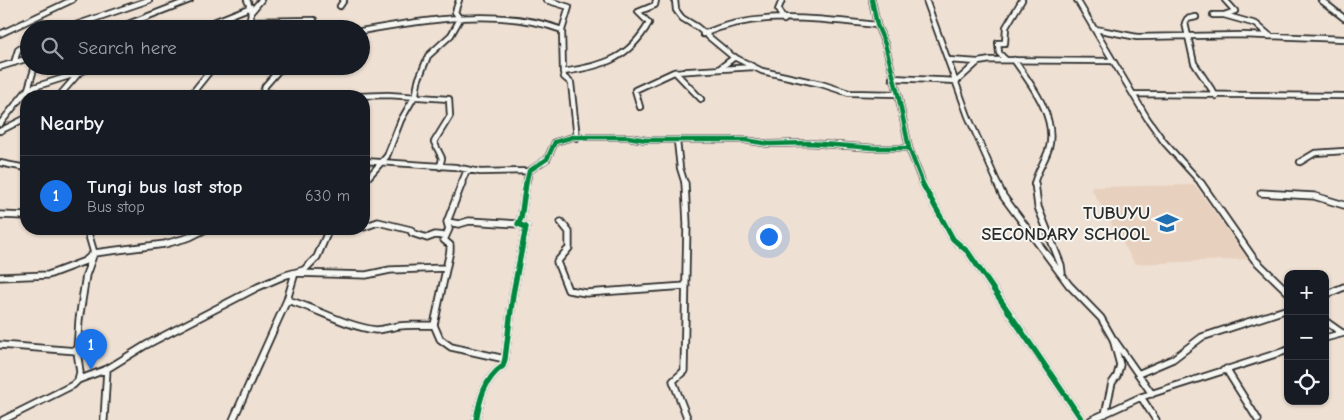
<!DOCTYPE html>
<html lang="en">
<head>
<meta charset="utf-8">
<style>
	body { margin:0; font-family:"Comic Neue",sans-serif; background:#20242c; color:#f1f3f6 }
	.controls { position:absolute; right:15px; bottom:15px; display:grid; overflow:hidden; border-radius:10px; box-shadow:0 1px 4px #0004 }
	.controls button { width:45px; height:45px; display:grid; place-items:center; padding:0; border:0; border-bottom:1px solid #363941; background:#171b24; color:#f1f3f6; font:25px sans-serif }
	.you { position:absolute; left:768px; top:236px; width:18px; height:18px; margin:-12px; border:4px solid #fff; border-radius:50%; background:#1a73e8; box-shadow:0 0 0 8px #1a73e833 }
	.badge { display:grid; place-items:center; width:32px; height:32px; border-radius:50%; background:#1a73e8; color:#fff; font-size:16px; font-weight:700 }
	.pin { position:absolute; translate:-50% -41px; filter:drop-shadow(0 1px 2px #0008) }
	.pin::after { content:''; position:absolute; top:26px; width:18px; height:15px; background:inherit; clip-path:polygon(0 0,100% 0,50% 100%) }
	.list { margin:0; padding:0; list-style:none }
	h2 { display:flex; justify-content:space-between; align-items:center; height:65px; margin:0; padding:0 20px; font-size:21px }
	h2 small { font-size:16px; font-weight:400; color:#9ea1a6 }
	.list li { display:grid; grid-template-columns:32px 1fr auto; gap:15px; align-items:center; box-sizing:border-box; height:80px; padding:0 20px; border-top:1px solid #363941 }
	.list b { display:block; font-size:19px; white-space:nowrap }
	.list p { margin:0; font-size:16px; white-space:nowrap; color:#9ea1a6 }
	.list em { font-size:16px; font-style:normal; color:#9ea1a6 }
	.icon { flex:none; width:28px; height:28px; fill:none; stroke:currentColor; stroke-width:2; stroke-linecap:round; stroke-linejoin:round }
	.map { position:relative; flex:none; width:1344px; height:420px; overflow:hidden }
	.search { position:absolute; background:#171b24; box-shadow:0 1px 4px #0004; left:20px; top:20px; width:350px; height:55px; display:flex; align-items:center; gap:12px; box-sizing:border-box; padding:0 18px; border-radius:28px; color:#9ea1a6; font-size:19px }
	.panel { position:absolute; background:#171b24; box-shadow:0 1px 4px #0004; left:20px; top:90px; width:350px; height:145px; border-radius:20px }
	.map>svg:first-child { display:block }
	.built { fill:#e8d0be }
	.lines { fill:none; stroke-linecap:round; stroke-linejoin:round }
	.street-far1-casing { stroke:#2b2b2b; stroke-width:8 }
	.street-casing { stroke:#2b2b2b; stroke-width:9 }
	.street-far1 { stroke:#f6f6f2; stroke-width:4.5 }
	.street { stroke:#f6f6f2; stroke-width:5.5 }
	.cycleway-far1-casing { stroke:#f6f6f2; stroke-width:7 }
	.cycleway-casing { stroke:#f6f6f2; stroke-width:9 }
	.cycleway-far1 { stroke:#00873e; stroke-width:4.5 }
	.cycleway { stroke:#00873e; stroke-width:5.5 }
	.labels { text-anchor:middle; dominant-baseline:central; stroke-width:4; stroke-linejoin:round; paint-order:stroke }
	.poi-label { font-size:18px; font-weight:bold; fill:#2b2b2b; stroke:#f6f6f2; text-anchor:end }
</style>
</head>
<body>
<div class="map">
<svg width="1344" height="420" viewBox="0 0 1344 420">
	<rect width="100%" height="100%" fill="#eee0d3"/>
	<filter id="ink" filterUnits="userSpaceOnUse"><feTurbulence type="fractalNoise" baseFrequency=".02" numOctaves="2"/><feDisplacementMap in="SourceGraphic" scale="10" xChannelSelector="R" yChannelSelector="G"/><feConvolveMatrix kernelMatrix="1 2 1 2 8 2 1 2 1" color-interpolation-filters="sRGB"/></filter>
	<g filter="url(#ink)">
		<path class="built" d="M1195,185L1248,259L1135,264L1090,187Z"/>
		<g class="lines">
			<defs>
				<path id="street-far1" d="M546,0L569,7L562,30L563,72L564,77L571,83L577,138
					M675,0L676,10L682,18L697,27L732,56L762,71L821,84L849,93L898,94
					M782,0L778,10L784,20
					M872,0L877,25L885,44L898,94L909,148L923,184
					M926,0L968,116L998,184
					M1077,0L1147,118L1164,142L1202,184
					M1321,0L1344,18
					M340,6L344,0
					M252,11L261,0
					M1213,15H1224L1235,11L1225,0
					M1224,15L1256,24L1270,36
					M1196,17L1187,19L1185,23L1194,63L1216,96
					M250,21L314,20
					M64,29L149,0
					M115,29L190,0
					M196,29L251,7
					M243,29C252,19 253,12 247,0
					M1095,29L1137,37L1243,35L1344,39
					M361,31C422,20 503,7 562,30
					M0,34L72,0
					M703,34C757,10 820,19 877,25
					M948,60L978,62
					M1006,60L999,53L998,43H1005L1006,27L1022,0
					M1014,60C1031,84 1057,117 1049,148C1045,161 1037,171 1034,184
					M14,63L18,50L29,43
					M277,66L279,70L265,86L263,92L287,96
					M0,67L29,58
					M720,68L735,57
					M279,70L303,66
					M563,72C602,66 628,60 649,23L638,12L655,5L656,0
					M675,72L701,99
					M892,78L957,81L978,62L991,60L1112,61
					M28,89L79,73
					M1134,94L1344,96
					M59,96L79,73L94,66
					M190,96L214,66
					M359,96L388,95L449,99L450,116L434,142L442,158L440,167
					M640,107L635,90L674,72L754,67
					M0,124L28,89L35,66
					M0,131L26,118
					M677,141L680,168L685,184
					M364,161L455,167L480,172L529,171
					M1300,162L1315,153L1344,151
					M0,163L26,168
					M364,182L387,156L401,120L416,94L418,81L428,56L451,35L460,19L455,12L459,0
					M461,184L467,170
					M526,184L529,171L547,159L555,142L573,137H628L646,140H745L769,144L809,143L874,148H909"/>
				<path id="street" d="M685,183L687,224L684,371L673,381L688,420
					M922,183L953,239L968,252L1082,420
					M997,183L1003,196L1069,285L1101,318L1113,339L1120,365L1117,376L1112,383L1105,414
					M1035,183L1038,207L1061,265L1062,273
					M1201,183L1254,259L1288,292
					M1261,193L1314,196L1344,205
					M0,215L26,216
					M447,222L459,224L469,221L518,224
					M561,222L569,232V248L557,262L568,290L586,293L686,286
					M364,227L378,222L411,230L412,233L427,238L435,235L445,236
					M0,277L48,275L85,261L94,253L165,244L190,237L206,229
					M1325,295L1344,287
					M287,300C317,308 344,326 376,330C383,330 391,327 399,326C410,325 422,325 434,325L440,339L451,347L505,359
					M1325,321L1342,333
					M434,325L450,251V245L444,240L449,229L447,222L462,183
					M1325,338L1344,333
					M1115,341L1152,394
					M0,345L77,351
					M1226,369L1258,420
					M1138,374L1173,359L1202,337L1288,309
					M78,380L107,369L146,345L258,287L286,275L304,270L317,257L329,229
					M1141,397L1156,420
					M3,420L73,385L78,380L80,372L77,351L79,320L86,275L94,253L87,229
					M104,420L107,369
					M233,420L287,300L295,273L366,275L390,270L446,268
					M476,420C480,399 484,379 503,366L505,359L513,294L526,227L518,224L521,218L526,183
					M1091,420L1141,397L1288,350"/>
			</defs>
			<use href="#street-far1" class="street-far1-casing"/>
			<use href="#street" class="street-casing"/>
			<use href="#street-far1" class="street-far1"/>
			<use href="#street" class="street"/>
			<defs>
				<path id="cycleway-far1" d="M872,0L877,25L885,44L898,94L909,148L923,184
					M526,184L529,171L547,159L555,142L573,137H628L646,140H745L769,144L809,143L874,148H909"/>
				<path id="cycleway" d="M922,183L953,239L968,252L1082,420
					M476,420C480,399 484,379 503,366L505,359L513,294L526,227L518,224L521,218L526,183"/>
			</defs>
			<use href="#cycleway-far1" class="cycleway-far1-casing"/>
			<use href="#cycleway" class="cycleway-casing"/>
			<use href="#cycleway-far1" class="cycleway-far1"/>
			<use href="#cycleway" class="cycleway"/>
		</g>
	</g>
	<defs>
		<symbol id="school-bare" viewBox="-9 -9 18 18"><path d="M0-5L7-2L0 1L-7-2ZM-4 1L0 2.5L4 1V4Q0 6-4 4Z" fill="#1f6fb2" stroke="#f6f6f2" stroke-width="2.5" paint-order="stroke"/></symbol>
	</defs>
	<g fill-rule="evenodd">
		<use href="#school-bare" x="1151" y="207" width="32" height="32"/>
	</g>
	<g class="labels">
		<g class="poi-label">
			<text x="1150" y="213">TUBUYU<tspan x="1150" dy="21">SECONDARY SCHOOL</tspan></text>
		</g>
	</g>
</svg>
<div class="controls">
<button>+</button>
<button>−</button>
<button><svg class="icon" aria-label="locate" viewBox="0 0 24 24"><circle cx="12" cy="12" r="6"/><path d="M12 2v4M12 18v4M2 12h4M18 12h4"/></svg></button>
</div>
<div class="you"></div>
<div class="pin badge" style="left:91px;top:370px">1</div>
<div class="search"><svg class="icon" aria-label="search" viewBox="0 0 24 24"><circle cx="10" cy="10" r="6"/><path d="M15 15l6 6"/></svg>Search here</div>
<section class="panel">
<h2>Nearby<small></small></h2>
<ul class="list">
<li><span class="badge">1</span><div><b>Tungi bus last stop</b><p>Bus stop</p></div><em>630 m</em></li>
</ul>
</section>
</div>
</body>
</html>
